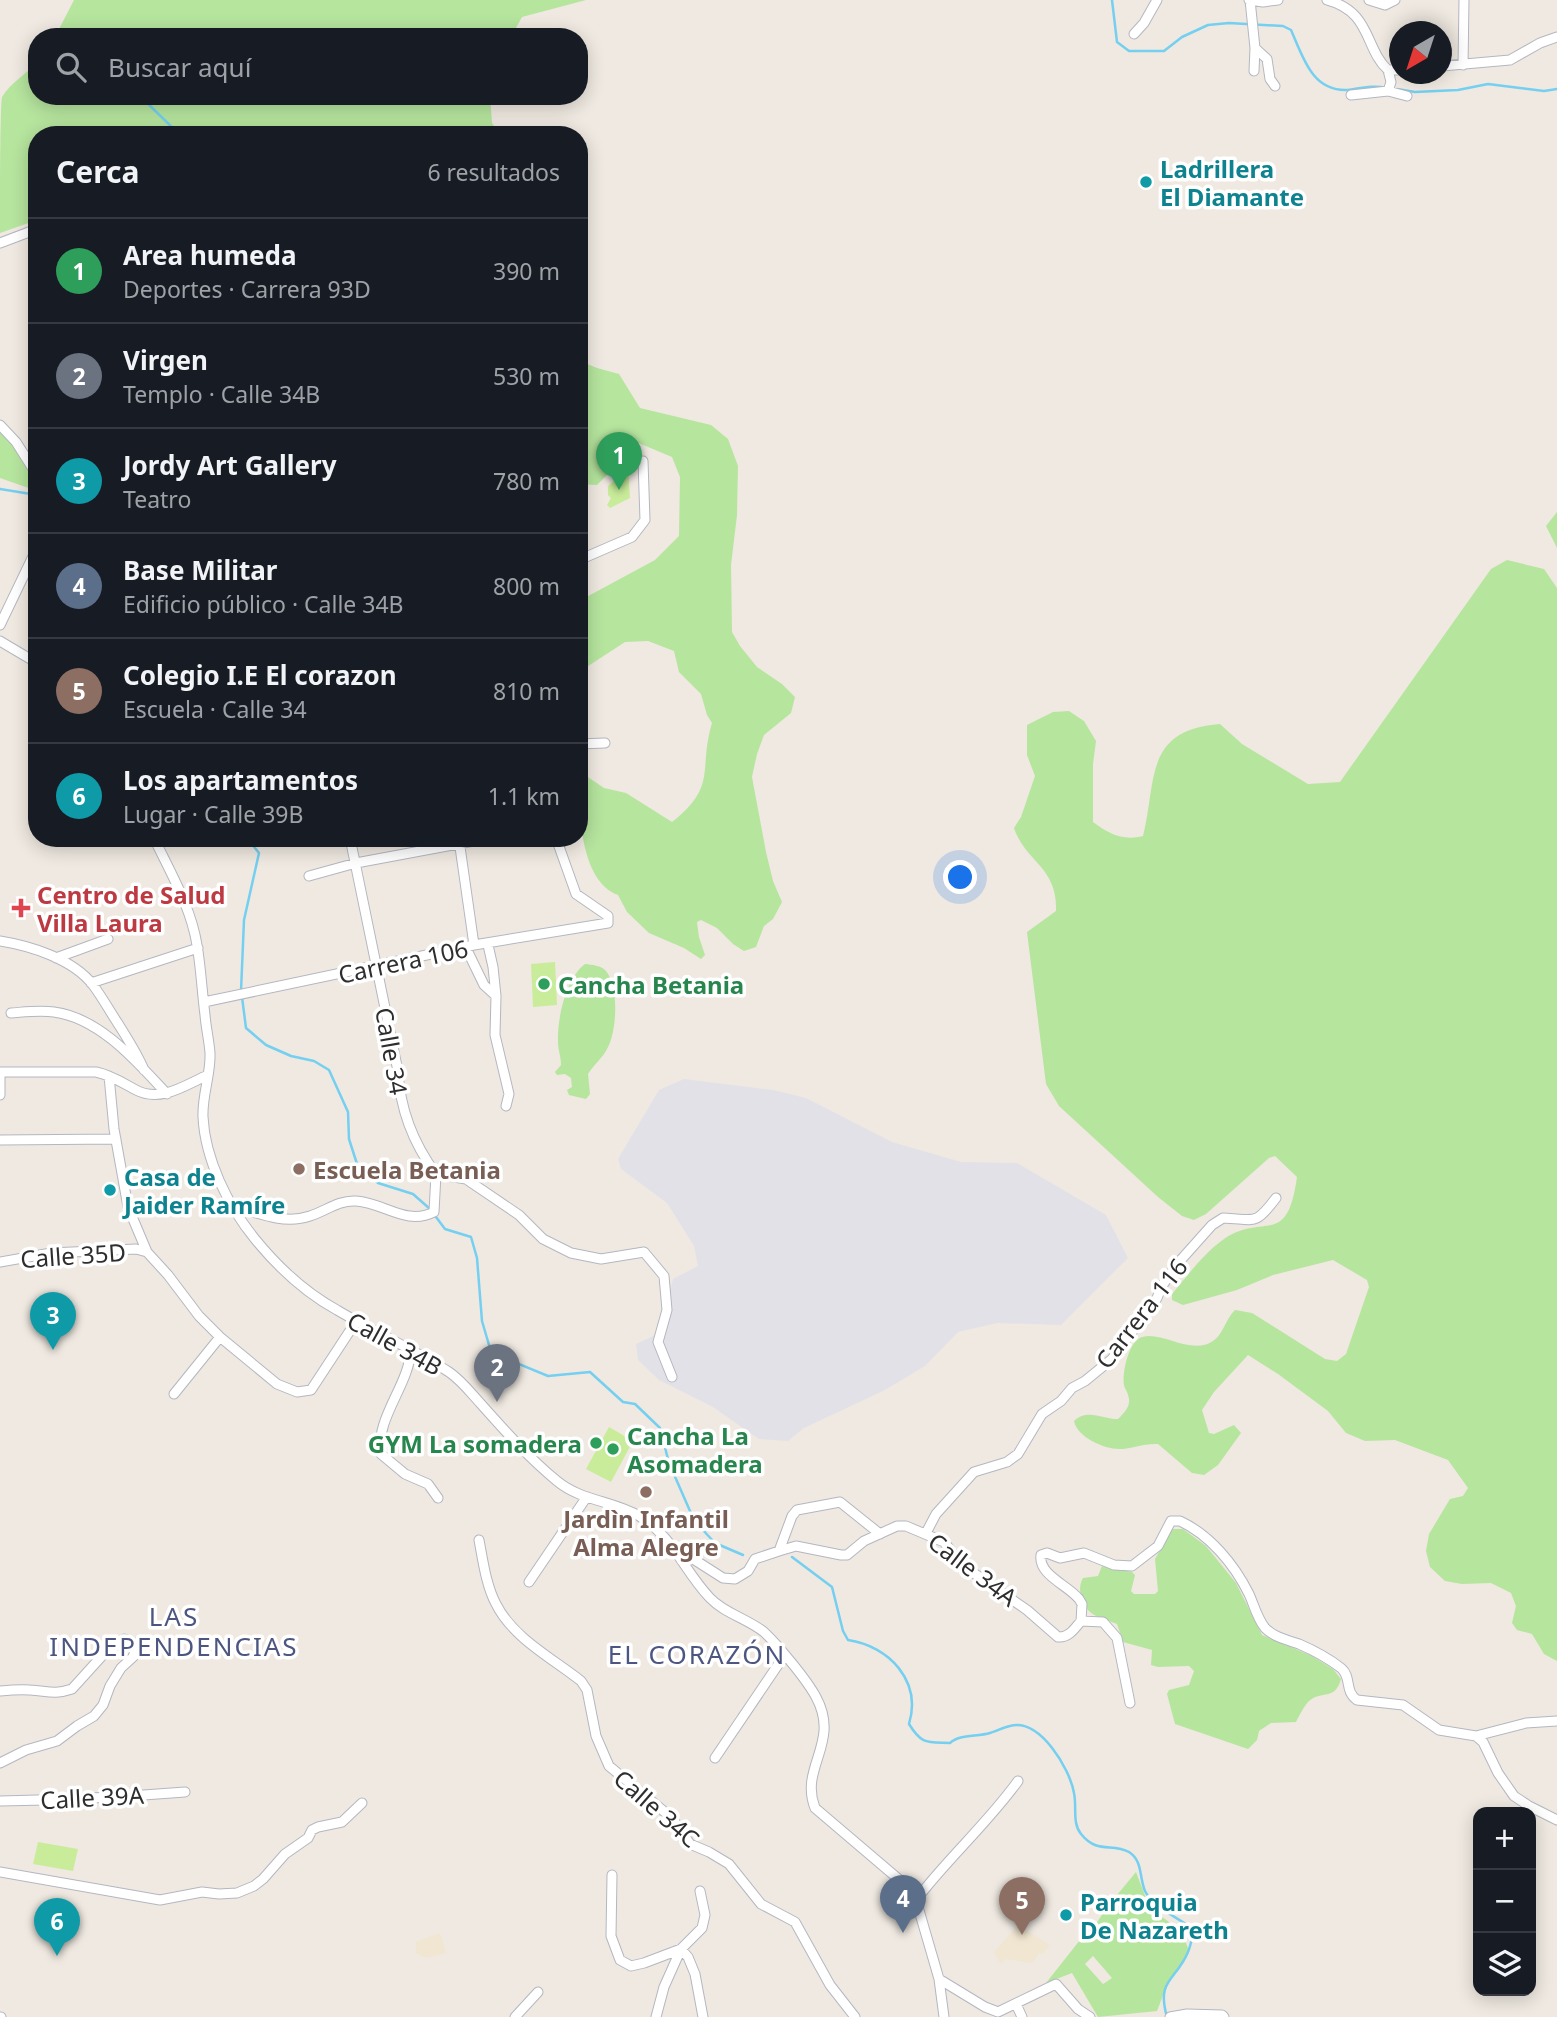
<!DOCTYPE html>
<html lang="es">
<head>
<meta charset="utf-8">
<style>
	body { margin:0; font-family:"Noto Sans",sans-serif; background:#20242c; color:#f1f3f6 }
	.controls { position:absolute; right:21px; bottom:21px; display:grid; overflow:hidden; border-radius:14px; box-shadow:0 4px 18px #0003 }
	.controls button { width:63px; height:63px; display:grid; place-items:center; padding:0; border:0; border-bottom:2px solid #363941; background:#171b24; color:#f1f3f6; font:35px sans-serif }
	.compass { position:absolute; left:1389px; top:21px; width:63px; height:63px; border-radius:50%; background:#171b24; box-shadow:0 4px 18px #0003; rotate:219deg }
	.you { position:absolute; left:961px; top:878px; width:24px; height:24px; margin:-18px; border:5px solid #fff; border-radius:50%; background:#1a73e8; box-shadow:0 0 0 10px #1a73e833 }
	.badge { display:grid; place-items:center; width:46px; height:46px; border-radius:50%; background:#4264fb; color:#fff; font-size:23px; font-weight:700 }
	.pin { position:absolute; translate:-50% -58px; filter:drop-shadow(0 2px 4px #0008) }
	.pin::after { content:''; position:absolute; top:37px; width:24px; height:21px; background:inherit; clip-path:polygon(0 0,100% 0,50% 100%) }
	.list { margin:0; padding:0; list-style:none }
	h2 { display:flex; justify-content:space-between; align-items:center; height:91px; margin:0; padding:0 28px; font-size:30px }
	h2 small { font-size:23px; font-weight:400; color:#9ea1a6 }
	.list li { display:grid; grid-template-columns:46px 1fr auto; gap:21px; align-items:center; box-sizing:border-box; height:105px; padding:0 28px; border-top:2px solid #363941 }
	.list b { display:block; font-size:26px; white-space:nowrap }
	.list p { margin:0; font-size:23px; white-space:nowrap; color:#9ea1a6 }
	.list em { font-size:23px; font-style:normal; color:#9ea1a6 }
	.icon { flex:none; width:38px; height:38px; fill:none; stroke:currentColor; stroke-width:2; stroke-linecap:round; stroke-linejoin:round }
	.map { position:relative; flex:none; width:1557px; height:2017px; overflow:hidden }
	.search { position:absolute; background:#171b24; box-shadow:0 4px 18px #0003; left:28px; top:28px; width:560px; height:77px; display:flex; align-items:center; gap:18px; box-sizing:border-box; padding:0 24px; border-radius:28px; color:#9ea1a6; font-size:26px }
	.panel { position:absolute; background:#171b24; box-shadow:0 4px 18px #0003; left:28px; top:126px; width:560px; height:721px; border-radius:28px }
	.map>svg:first-child { display:block }
	.industrial { fill:#e3e1e8 }
	.education { fill:#f0e6d1 }
	.green { fill:#b6e59e; fill-rule:evenodd }
	.pitch { fill:#c9ec9a }
	.lines { fill:none; stroke-linecap:round; stroke-linejoin:round }
	.stream { stroke:#75cff0; stroke-width:2.5 }
	.minor-casing { stroke:#b4b7c1; stroke-width:11 }
	.minor { stroke:#fff; stroke-width:9 }
	.culture-dot { fill:#0f9aa8; stroke:#fff; stroke-width:2.5 }
	.health-dot { fill:#e0444e; stroke:#fff; stroke-width:2.5 }
	.leisure-dot { fill:#2e9e5b; stroke:#fff; stroke-width:2.5 }
	.education-dot { fill:#8d6e63; stroke:#fff; stroke-width:2.5 }
	.labels { text-anchor:middle; dominant-baseline:central; stroke-width:7; stroke-linejoin:round; paint-order:stroke }
	.culture-label { font-size:24px; font-weight:bold; fill:#0d838f; stroke:#fff; text-anchor:start }
	.health-label { font-size:24px; font-weight:bold; fill:#be3a42; stroke:#fff; text-anchor:start }
	.street-label { font-size:24px; fill:#2e2e2e; stroke:#fff }
	.leisure-label { font-size:24px; font-weight:bold; fill:#27864d; stroke:#fff; text-anchor:start }
	.education-label { font-size:24px; font-weight:bold; fill:#785e54; stroke:#fff; text-anchor:start }
	.neighbourhood-label { font-size:26px; letter-spacing:2px; fill:#4d5680; stroke:#fff }
</style>
</head>
<body>
<div class="map">
<svg width="1557" height="2017" viewBox="0 0 1557 2017">
	<rect width="100%" height="100%" fill="#efe9e1"/>
	<path class="industrial" d="M684,1079L773,1090L806,1098L892,1142L961,1162L1017,1163L1106,1215L1128,1258L1061,1325L997,1323L958,1332L925,1366L885,1390L804,1428L788,1441L759,1439L713,1407L659,1380L638,1360L636,1344L660,1333L673,1279L698,1266L694,1246L667,1203L621,1169L618,1159L659,1090Z"/>
	<path class="education" d="M1018,1925L1050,1945L1043,1954L1039,1953L1034,1961L1030,1963L1006,1959L1001,1964L994,1952Z
		M440,1933L446,1953L426,1958L416,1953V1942Z"/>
	<path class="green" d="M74,0H586L522,17L511,37H55Z
		M37,62V96H490L492,123L500,135H37V220L0,233C0,214 0,106 2,97C11,82 26,75 37,62Z
		M579,347L585,363L597,368L619,374L640,408L711,425L728,439L738,466L737,515L731,565L732,632L740,646L757,667L782,684L795,697L791,713L764,735L757,754L752,777L766,852L773,881L782,902L773,919L764,926L756,947L744,951L733,944L717,928L701,920L697,922L699,937L705,955L701,959L684,948L649,933L627,912L618,895C578,880 579,806 579,771L604,788L626,793L672,822C718,786 698,770 712,723L707,715L701,694L679,672L674,651L648,641L625,642L579,672V601L655,560L679,536L680,477L672,457L629,439L620,462L597,485L579,484Z
		M0,427L37,477V491L0,478Z
		M1557,512V548L1546,526Z
		M1507,560L1544,569L1557,588V1661L1544,1654L1532,1634L1517,1630L1512,1623L1516,1606L1511,1593L1491,1583L1462,1584L1445,1581L1430,1567L1426,1551L1429,1534L1450,1499L1463,1496L1468,1488L1448,1460L1395,1440L1365,1441L1346,1433L1328,1411L1278,1374L1248,1355L1214,1392L1202,1410L1209,1433L1214,1434L1234,1425L1241,1433L1218,1465L1204,1475L1192,1473L1158,1444C1144,1443 1132,1449 1119,1449C1104,1449 1077,1437 1074,1421C1087,1408 1103,1419 1118,1419C1125,1412 1132,1405 1128,1395C1128,1393 1124,1387 1124,1385C1122,1374 1128,1346 1138,1339C1157,1327 1190,1357 1213,1341C1223,1335 1226,1318 1235,1310L1252,1313L1325,1359L1337,1361L1346,1354L1369,1287L1367,1280L1333,1260L1273,1275L1237,1290L1183,1305L1172,1300V1294C1188,1275 1204,1253 1224,1239C1264,1212 1287,1249 1297,1177L1275,1156L1269,1158L1206,1214L1194,1220L1182,1216L1158,1197L1059,1106L1046,1084L1027,932L1056,911C1058,867 1025,862 1014,828L1021,817L1035,776L1027,755V725L1053,712L1069,711L1084,721L1096,741L1093,764V822C1109,834 1123,841 1143,836C1157,781 1143,730 1220,724L1242,744L1308,784L1340,782L1491,569Z
		M585,964C592,965 601,965 606,971C619,986 617,1030 608,1047C604,1057 594,1064 588,1074L590,1094L586,1099L569,1095L567,1090L572,1087L571,1078L565,1074L557,1075L555,1072L561,1065C561,1056 558,1050 558,1042C557,1019 566,978 585,964Z
		M1172,1529H1183L1206,1546L1236,1583L1262,1635L1312,1656L1333,1669L1341,1679C1335,1701 1322,1690 1309,1701C1304,1706 1299,1716 1296,1722L1271,1723L1259,1731L1257,1740L1248,1749L1175,1724L1167,1694L1169,1690L1189,1685L1194,1671L1189,1666L1158,1667L1151,1665L1152,1650L1123,1642L1117,1624C1109,1621 1095,1617 1089,1611C1081,1602 1077,1588 1083,1578L1098,1576L1102,1566L1132,1572L1135,1575L1131,1591L1134,1594H1155L1158,1591L1155,1559Z
		M1136,1872L1151,1911C1168,1919 1184,1932 1189,1951L1167,1985L1157,2011L1098,2017L1072,1973L1046,1983L1080,1940L1083,1943L1108,1906ZM1093,1956L1112,1978L1103,1984L1085,1964Z"/>
	<path class="pitch" d="M628,469L630,498L610,508L607,505L611,498L608,495V486Z
		M555,962L557,1005L533,1007L531,964Z
		M609,1427L633,1441L611,1482L586,1469Z
		M38,1842L78,1849L73,1871L33,1864Z"/>
	<g class="lines">
		<path class="stream" d="M1112,0L1117,42L1129,51H1164L1182,37L1208,25L1229,23L1283,26L1291,30C1303,57 1312,92 1348,90C1362,88 1373,85 1387,88
			M1397,89L1415,92L1458,90L1488,84L1544,91L1557,89
			M140,96L180,135
			M0,489L37,495
			M241,991L244,920L259,853L247,838
			M242,997L246,1028L266,1045L291,1056L314,1061L329,1070L348,1112L349,1139L358,1167L378,1183L413,1194L430,1209L445,1229L471,1237L477,1258L482,1321L489,1345L502,1357L548,1376L590,1372L623,1402L635,1404L660,1428L669,1463L690,1511L701,1528L715,1543L743,1555
			M792,1557L832,1587L843,1631L848,1640C889,1646 922,1681 909,1724C922,1745 927,1742 950,1743C959,1734 977,1737 990,1733C997,1731 1004,1727 1010,1726C1040,1718 1070,1769 1074,1793C1077,1807 1072,1823 1081,1834C1098,1855 1112,1842 1129,1852C1143,1861 1139,1877 1145,1891C1153,1908 1180,1918 1194,1930C1192,1937 1191,1945 1188,1952C1176,1981 1156,1979 1167,2017"/>
		<defs>
			<path id="minor" d="M1249,0L1263,2L1278,0
				M1250,0L1255,48L1267,59L1270,79L1275,86
				M1327,0C1372,12 1364,48 1388,70H1400
				M1369,0L1385,5L1395,0
				M1134,34L1144,23L1157,0
				M1463,65L1464,0
				M1442,66L1510,60L1540,43L1557,37
				M1254,71L1255,48
				M1388,91L1391,82L1388,70
				M1351,95L1388,91L1407,96
				M0,243L37,229
				M0,425L16,442L37,475
				M579,560L632,537L645,520L643,461
				M0,625L37,548
				M0,641L37,663
				M579,744L605,743
				M154,838C170,872 191,907 197,945C201,968 202,992 205,1015C206,1028 209,1040 210,1053C211,1074 202,1095 203,1117C205,1159 228,1206 255,1239C277,1266 306,1293 337,1310C374,1332 413,1349 449,1372C461,1380 471,1393 481,1404C505,1431 529,1458 557,1481C581,1501 614,1501 639,1516C673,1536 684,1571 710,1598C724,1613 748,1619 764,1632C778,1645 807,1680 816,1697C841,1743 799,1767 815,1808L909,1888L916,1900L939,1979L944,2017
				M350,838L398,1071C400,1110 413,1143 436,1174
				M459,840L474,945
				M309,876L356,863L490,838
				M0,941C31,946 73,959 93,985C102,997 109,1010 117,1022C127,1038 137,1053 144,1070
				M488,945L493,967L496,996
				M466,948L484,985L496,996L495,1035L509,1094L506,1106
				M56,958L108,939
				M91,983L198,948
				M204,1002L474,945L608,923V916L576,894L556,838
				M11,1013C25,1012 40,1010 54,1012C100,1018 137,1062 167,1094
				M0,1072H96C111,1075 123,1083 136,1090C161,1103 185,1085 208,1075
				M109,1076L114,1129L128,1207L147,1252L168,1275L199,1316L220,1337L277,1384L297,1392L311,1390L357,1320
				M0,1095V1072
				M0,1140L116,1139
				M231,1205C257,1213 284,1225 310,1216C326,1211 338,1200 356,1201C385,1203 406,1226 434,1212L436,1174L466,1179L519,1215L543,1239L571,1253L601,1259L644,1252L664,1276L667,1310L658,1342L672,1377
				M0,1262L51,1253L136,1249L147,1252
				M411,1348C410,1385 375,1417 381,1454L405,1474L428,1484L438,1498
				M174,1394L220,1337
				M926,1533L936,1514L974,1472L1007,1462L1018,1454L1042,1414L1061,1401L1072,1388L1085,1381L1112,1359L1157,1298L1162,1286L1179,1262L1212,1225L1223,1218C1255,1219 1254,1227 1276,1198
				M479,1540C483,1561 486,1585 496,1604C513,1638 552,1658 581,1681L587,1690L596,1736L609,1766L672,1818L690,1844L709,1852L729,1864L761,1904L795,1922L830,1985L855,2017
				M676,1548L723,1578L735,1579L748,1571L755,1559L779,1551L796,1546L841,1555H847L864,1541L897,1526H906L944,1542L962,1565L1027,1610L1058,1637C1069,1638 1075,1628 1081,1621L1103,1622L1117,1638L1130,1703
				M779,1551L792,1516L797,1510L840,1502L880,1534
				M529,1582L586,1498
				M1081,1621L1082,1604L1079,1599C1068,1585 1038,1575 1041,1555L1047,1553L1060,1558L1084,1553L1114,1565L1132,1566L1158,1546L1171,1521H1180C1210,1535 1234,1564 1249,1594C1254,1605 1257,1618 1265,1628C1274,1637 1287,1640 1299,1644C1313,1650 1328,1658 1341,1668C1352,1677 1344,1691 1357,1700L1403,1705L1439,1730L1476,1736L1483,1742L1498,1773L1514,1796L1529,1806L1557,1820
				M0,1691C10,1690 20,1689 30,1690C48,1691 54,1695 72,1689L111,1646L124,1639L132,1642L136,1648L133,1657L121,1668L110,1686L103,1705L94,1716L77,1726L57,1741L26,1750L0,1763
				M1476,1736L1526,1723L1557,1721
				M715,1758L784,1656
				M0,1801C62,1800 123,1797 185,1792
				M0,1872L160,1900L202,1892L219,1894L237,1893L254,1886L263,1879L285,1854L308,1838L312,1830L318,1827L342,1822L362,1803
				M612,1875L611,1936L620,1960L631,1966L644,1963L681,1949
				M700,1891L705,1915L702,1928L681,1949L688,1957L695,1974L703,2017
				M916,1900C948,1858 987,1824 1018,1781
				M939,1979L985,2007L998,2012L1056,1984L1078,2009L1090,2017
				M1016,2004L1022,2017
				M0,2017H1
				M515,2017L538,1992
				M656,2017L664,1987L681,1949
				M1170,2017L1187,2014L1222,2015L1224,2017"/>
		</defs>
		<use href="#minor" class="minor-casing"/>
		<use href="#minor" class="minor"/>
	</g>
	<g class="culture-dot">
		<circle cx="1146" cy="182" r="7"/>
		<circle cx="110" cy="1190" r="7"/>
		<circle cx="1066" cy="1915" r="7"/>
	</g>
	<path class="health-dot" d="M17.5 897.5h7v7h7v7h-7v7h-7v-7h-7v-7h7z"/>
	<g class="leisure-dot">
		<circle cx="544" cy="984" r="7"/>
		<circle cx="596" cy="1443" r="7"/>
		<circle cx="613" cy="1449" r="7"/>
	</g>
	<g class="education-dot">
		<circle cx="299" cy="1169" r="7"/>
		<circle cx="646" cy="1492" r="7"/>
	</g>
	<g class="labels">
		<g class="culture-label">
			<text x="1160" y="168">Ladrillera<tspan x="1160" dy="28">El Diamante</tspan></text>
			<text x="124" y="1176">Casa de<tspan x="124" dy="28">Jaider Ramíre</tspan></text>
			<text x="1080" y="1901">Parroquia<tspan x="1080" dy="28">De Nazareth</tspan></text>
		</g>
		<g class="health-label">
			<text x="37" y="894">Centro de Salud<tspan x="37" dy="28">Villa Laura</tspan></text>
		</g>
		<g class="street-label">
			<text transform="translate(403 961) rotate(-12)">Carrera 106</text>
			<text transform="translate(392 1051) rotate(80)">Calle 34</text>
			<text transform="translate(73 1255) rotate(-4)">Calle 35D</text>
			<text transform="translate(1141 1313) rotate(-52)">Carrera 116</text>
			<text transform="translate(395 1343) rotate(29)">Calle 34B</text>
			<text transform="translate(973 1569) rotate(37)">Calle 34A</text>
			<text transform="translate(92 1797) rotate(-3)">Calle 39A</text>
			<text transform="translate(657 1808) rotate(41)">Calle 34C</text>
		</g>
		<g class="leisure-label">
			<text x="558" y="984">Cancha Betania</text>
			<text x="627" y="1435">Cancha La<tspan x="627" dy="28">Asomadera</tspan></text>
			<text x="582" y="1443" text-anchor="end">GYM La somadera</text>
		</g>
		<g class="education-label">
			<text x="313" y="1169">Escuela Betania</text>
			<text x="646" y="1518" text-anchor="middle">Jardìn Infantil<tspan x="646" dy="28">Alma Alegre</tspan></text>
		</g>
		<g class="neighbourhood-label">
			<text x="174" y="1616">LAS<tspan x="174" dy="30">INDEPENDENCIAS</tspan></text>
			<text x="697" y="1654">EL CORAZÓN</text>
		</g>
	</g>
</svg>
<div class="controls">
<button>+</button>
<button>−</button>
<button><svg class="icon" aria-label="layers" viewBox="0 0 24 24"><path d="M12 4l9 5-9 5-9-5zM3 14l9 5 9-5"/></svg></button>
</div>
<svg class="compass" viewBox="-18 -18 36 36"><path d="M0-13l5 13h-10z" fill="#e53935"/><path d="M0 13l5-13h-10z" fill="#9ea1a6"/></svg>
<div class="you"></div>
<div class="pin badge" style="left:619px;top:490px;background:#2e9e5b">1</div>
<div class="pin badge" style="left:497px;top:1402px;background:#6b7280">2</div>
<div class="pin badge" style="left:53px;top:1350px;background:#0f9aa8">3</div>
<div class="pin badge" style="left:903px;top:1933px;background:#5c6f8a">4</div>
<div class="pin badge" style="left:1022px;top:1935px;background:#8d6e63">5</div>
<div class="pin badge" style="left:57px;top:1956px;background:#0f9aa8">6</div>
<div class="search"><svg class="icon" aria-label="search" viewBox="0 0 24 24"><circle cx="10" cy="10" r="6"/><path d="M15 15l6 6"/></svg>Buscar aquí</div>
<section class="panel">
<h2>Cerca<small>6 resultados</small></h2>
<ul class="list">
<li><span class="badge" style="background:#2e9e5b">1</span><div><b>Area humeda</b><p>Deportes · Carrera 93D</p></div><em>390 m</em></li>
<li><span class="badge" style="background:#6b7280">2</span><div><b>Virgen</b><p>Templo · Calle 34B</p></div><em>530 m</em></li>
<li><span class="badge" style="background:#0f9aa8">3</span><div><b>Jordy Art Gallery</b><p>Teatro</p></div><em>780 m</em></li>
<li><span class="badge" style="background:#5c6f8a">4</span><div><b>Base Militar</b><p>Edificio público · Calle 34B</p></div><em>800 m</em></li>
<li><span class="badge" style="background:#8d6e63">5</span><div><b>Colegio I.E El corazon</b><p>Escuela · Calle 34</p></div><em>810 m</em></li>
<li><span class="badge" style="background:#0f9aa8">6</span><div><b>Los apartamentos</b><p>Lugar · Calle 39B</p></div><em>1.1 km</em></li>
</ul>
</section>
</div>
</body>
</html>
